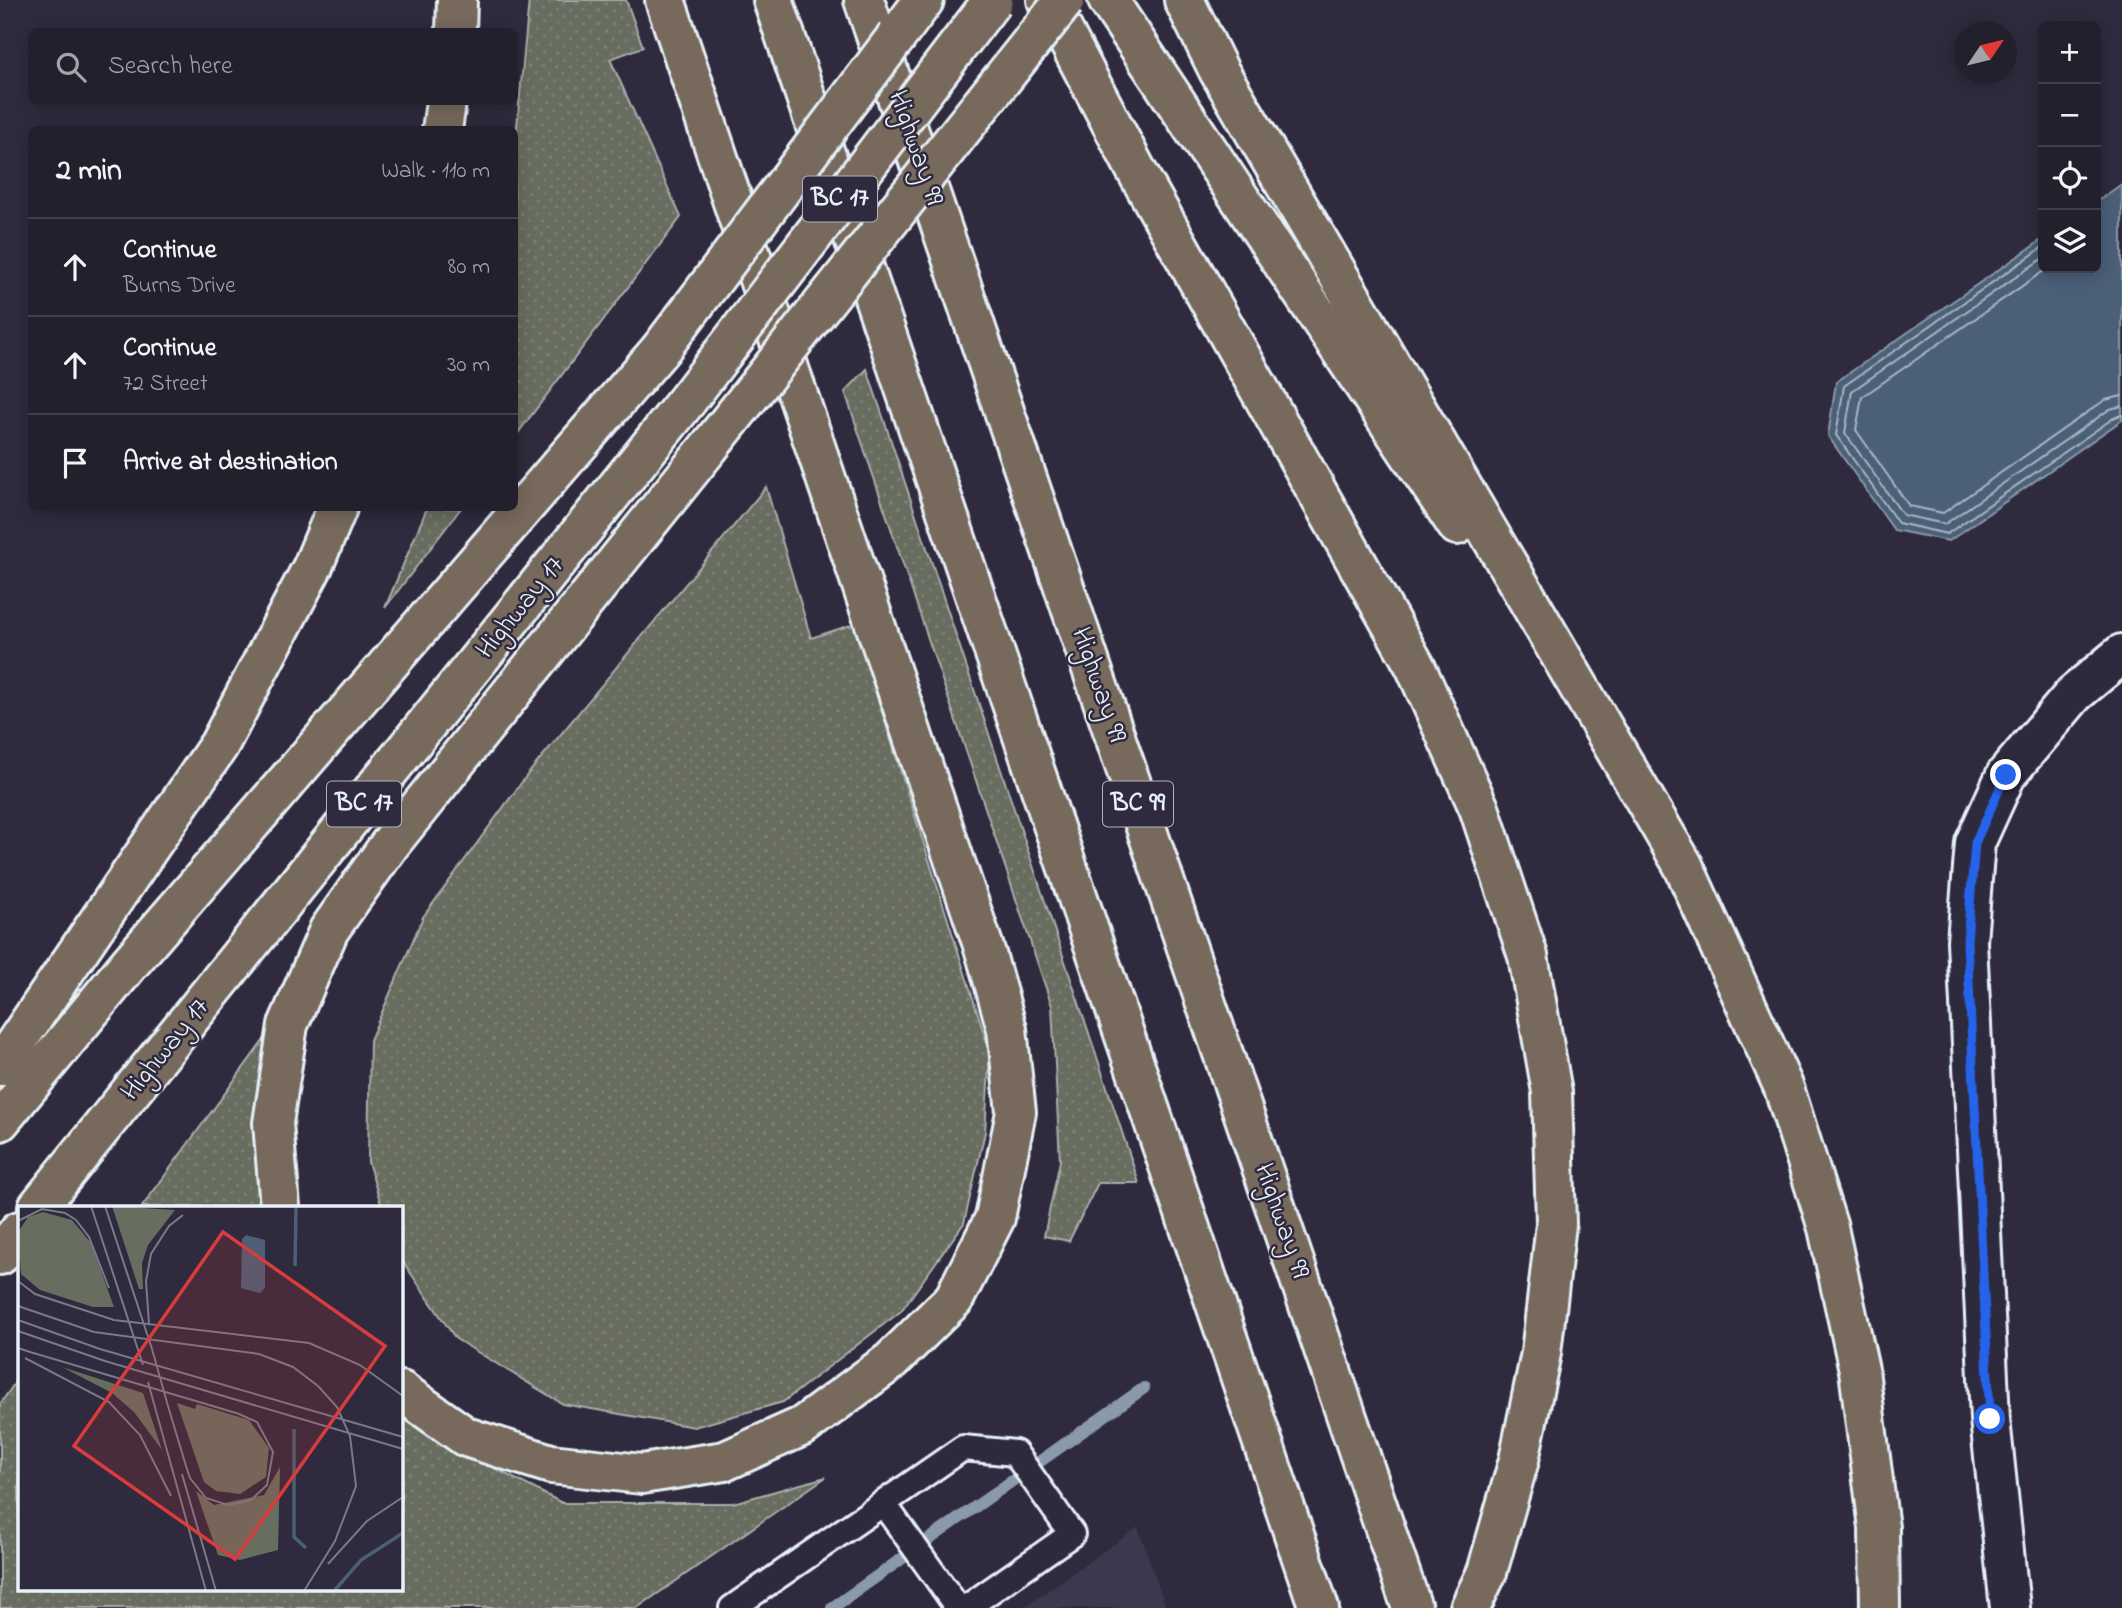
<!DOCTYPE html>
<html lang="en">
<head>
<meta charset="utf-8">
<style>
	body { margin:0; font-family:"Indie Flower",sans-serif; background:#2b2836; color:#f1f3f6 }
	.controls { position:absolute; right:21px; top:21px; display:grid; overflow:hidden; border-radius:10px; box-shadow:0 4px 18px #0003 }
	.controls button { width:63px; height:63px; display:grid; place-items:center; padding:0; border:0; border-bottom:2px solid #403e4a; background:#23202e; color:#f1f3f6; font:35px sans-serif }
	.compass { position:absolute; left:1954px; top:21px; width:63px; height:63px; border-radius:50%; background:#23202e; box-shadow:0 4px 18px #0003; rotate:55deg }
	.stop { position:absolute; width:21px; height:21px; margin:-16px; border:5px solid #2563eb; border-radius:50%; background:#fff }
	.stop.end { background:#2563eb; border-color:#fff; box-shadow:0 2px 7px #0008 }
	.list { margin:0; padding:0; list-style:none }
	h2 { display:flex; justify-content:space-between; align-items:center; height:91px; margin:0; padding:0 28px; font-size:30px }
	h2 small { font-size:23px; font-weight:400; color:#a3a3aa }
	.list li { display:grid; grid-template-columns:46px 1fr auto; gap:21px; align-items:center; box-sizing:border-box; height:98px; padding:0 28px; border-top:2px solid #403e4a }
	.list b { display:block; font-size:26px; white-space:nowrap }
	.list p { margin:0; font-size:23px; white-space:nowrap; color:#a3a3aa }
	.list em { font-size:23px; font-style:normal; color:#a3a3aa }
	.icon { flex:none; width:38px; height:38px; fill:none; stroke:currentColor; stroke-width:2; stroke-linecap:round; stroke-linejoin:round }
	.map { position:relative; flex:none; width:2122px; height:1608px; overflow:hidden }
	.search { position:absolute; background:#23202e; box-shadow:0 4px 18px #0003; left:28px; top:28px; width:490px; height:77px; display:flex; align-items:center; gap:18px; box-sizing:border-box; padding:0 24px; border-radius:10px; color:#a3a3aa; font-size:26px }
	.panel { position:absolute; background:#23202e; box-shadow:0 4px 18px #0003; left:28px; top:126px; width:490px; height:385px; border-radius:10px }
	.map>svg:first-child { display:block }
	.built { fill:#3d384e }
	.grass { fill:url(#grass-dots); stroke:#a8afac; stroke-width:2 }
	.water { fill:#4c5f77; stroke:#8a99ab; stroke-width:2 }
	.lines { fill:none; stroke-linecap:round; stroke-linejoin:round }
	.shore { stroke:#aab7c4; stroke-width:2 }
	.stream { stroke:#8a99ab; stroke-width:12 }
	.lane-casing { stroke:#e8f1f8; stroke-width:30 }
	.street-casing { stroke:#e8f1f8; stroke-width:44 }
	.highway-casing { stroke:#e8f1f8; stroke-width:44 }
	.lane { stroke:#2f2a3d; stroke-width:24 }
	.street { stroke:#2f2a3d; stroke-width:38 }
	.highway { stroke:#77695c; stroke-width:38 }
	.highway-bridge-casing { stroke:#e8f1f8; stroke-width:44; stroke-linecap:butt }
	.highway-bridge { stroke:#77695c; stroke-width:38 }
	.route { stroke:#2563eb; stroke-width:9 }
	.labels { text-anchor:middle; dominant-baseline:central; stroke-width:5; stroke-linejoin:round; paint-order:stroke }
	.shield { fill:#2f2a3d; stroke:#b0b5c0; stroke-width:2 }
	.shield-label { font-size:26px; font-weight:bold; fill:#e8f1f8 }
	.street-label { font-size:28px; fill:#e8f1f8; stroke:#2f2a3d }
	.inset-river { fill:none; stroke:#4c5f77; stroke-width:3.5 }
	.inset-road { fill:none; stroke:#797a88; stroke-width:2 }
	.view { fill:#d83c3d; fill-opacity:0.15; stroke:#d83c3d; stroke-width:3.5 }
	.inset-edge { fill:none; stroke:#e8f1f8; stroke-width:3.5 }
</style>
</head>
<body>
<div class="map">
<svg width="2122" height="1608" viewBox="0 0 2122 1608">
	<defs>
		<pattern id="grass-dots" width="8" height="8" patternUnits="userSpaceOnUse" patternTransform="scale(1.75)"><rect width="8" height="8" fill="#676d5f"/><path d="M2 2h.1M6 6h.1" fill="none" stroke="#7d8277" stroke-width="1.8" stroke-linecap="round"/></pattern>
	</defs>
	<rect width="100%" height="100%" fill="#2f2a3d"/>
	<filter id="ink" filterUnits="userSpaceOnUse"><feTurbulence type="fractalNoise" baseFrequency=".0143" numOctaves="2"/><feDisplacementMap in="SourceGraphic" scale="14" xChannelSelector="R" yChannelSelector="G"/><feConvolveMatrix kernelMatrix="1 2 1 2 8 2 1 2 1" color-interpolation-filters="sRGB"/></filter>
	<g filter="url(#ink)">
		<path class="built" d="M1138,1527L1166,1608H1023Z"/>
		<path class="grass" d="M529,0H626L643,47L610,59L681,217L515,437L514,158Z
			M867,369L1139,1183H1098L1069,1241L1044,1236L1060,1161L1052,1006L845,392Z
			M766,487L811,638L854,624L990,1052L985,1132L964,1223L901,1311L783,1402L694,1427L563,1404L456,1339L401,1259V1207H382L368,1162L370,1040L423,917L527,775Z
			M427,508H461L385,608Z
			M274,1026L261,1207H142Z
			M19,1377V1589H401V1398L457,1449L562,1503H733L826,1477L637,1608H0V1404Z"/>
		<path class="water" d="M2122,184V420L1949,541L1894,530L1828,436L1836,382L2043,239V268H2096V202Z"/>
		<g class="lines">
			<path class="shore" d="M2043,247L1844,386L1836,435L1898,523L1947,534L2115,417L2122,415
				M2043,258L1852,391L1845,433L1903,515L1945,524L2110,409L2122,406
				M2048,268L1862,397L1856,430L1909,506L1943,513L2105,400L2122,396"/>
			<path class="stream" d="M832,1608L1144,1388"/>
			<defs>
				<path id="lane" d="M883,1503L958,1608
					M732,1608L963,1448L1015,1453L1072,1534L966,1608"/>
				<path id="street" d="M2010,1608L1990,1419L1967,941L1975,843L2006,775L2074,694L2122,654"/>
				<path id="highway" d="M773,0L1319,1608
					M864,0L1412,1608
					M1047,0L1136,170L1415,666L1479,808L1528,956L1552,1092L1556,1224L1541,1353L1519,1460L1487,1572L1470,1608
					M1108,0L1457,525
					M1184,0L1219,71L1683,865L1784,1088L1828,1228L1859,1370L1879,1528L1880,1608
					M456,32L457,0
					M897,36L924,0
					M442,130L446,102
					M0,1066L219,745L313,566L337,508
					M0,1121L129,964L660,350
					M38,1207L688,399
					M280,1207L273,1123L288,1025L329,930L390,844L709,447
					M0,1255L19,1231
					M401,1391L466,1437L551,1464L642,1474L725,1461L803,1426L891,1361L954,1299L995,1218L1016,1112L1007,1029L986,954L665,0"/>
			</defs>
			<use href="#lane" class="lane-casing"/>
			<use href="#street" class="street-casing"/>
			<use href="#highway" class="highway-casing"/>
			<use href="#lane" class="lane"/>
			<use href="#street" class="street"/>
			<use href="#highway" class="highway"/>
			<defs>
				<path id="highway-bridge" d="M660,350L897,36
					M688,399L993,0
					M709,447L1065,0"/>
			</defs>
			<use href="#highway-bridge" class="highway-bridge-casing"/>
			<use href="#highway-bridge" class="highway-bridge"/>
		</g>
	</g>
	<g class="lines" filter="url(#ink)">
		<path class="route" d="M1990,1419L1967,941L1975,843L2006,775"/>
	</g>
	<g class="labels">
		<g class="shield">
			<rect x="803" y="176.5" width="74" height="45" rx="5"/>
			<rect x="327" y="781.5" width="74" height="45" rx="5"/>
			<rect x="1103" y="781.5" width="70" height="45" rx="5"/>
		</g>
		<g class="shield-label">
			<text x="840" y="199">BC 17</text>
			<text x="364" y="804">BC 17</text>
			<text x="1138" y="804">BC 99</text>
		</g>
		<g class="street-label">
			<text transform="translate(915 148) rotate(71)">Highway 99</text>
			<text transform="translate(521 608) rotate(-51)">Highway 17</text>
			<text transform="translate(1098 685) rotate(71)">Highway 99</text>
			<text transform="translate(166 1050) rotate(-51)">Highway 17</text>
			<text transform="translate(1281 1221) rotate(71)">Highway 99</text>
		</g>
	</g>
	<g transform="translate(18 1206)">
		<rect width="385" height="385" fill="#2f2a3d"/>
		<path d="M94,0L157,4L130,39L124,57L125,83H121ZM25,6L54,14L73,37L96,101H75L22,84L3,68L0,26L10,11ZM44,161L125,187L144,244L116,206L94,187ZM159,197L177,203L179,198L231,214L251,242L248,271L222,288L198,285L186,276ZM262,261L260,344L222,354L200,349L178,285L196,299L246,289Z" fill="#676d5f"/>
		<path d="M228,29L247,34V82L242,87L223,82L224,33Z" fill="#4c5f77"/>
		<path class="inset-river" d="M277,60L278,0M276,223V331L288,342M316,385L343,354L385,327"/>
		<path class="inset-road" d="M73,0L125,159M0,15L24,3L47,7L58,14L71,31L91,82M0,75L17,88L96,114L291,137L342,159L385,190M0,100L76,126L241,148L275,161L300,180L319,201L332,230L338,280L317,335L286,385M0,114L82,143L385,231M131,118L128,75L133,48L151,20L165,9M0,125L87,155L385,243M0,142L12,146L188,198L221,208L239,216L255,246L249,279L233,294L210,299L188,292L172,272L168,260L150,200L134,143L87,0M7,152L91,196L122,229L153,290M130,176L188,385M164,268L198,385M310,358L349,315L385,291"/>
		<path class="view" d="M205,26L367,140L217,353L56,240Z"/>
		<rect width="385" height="385" class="inset-edge"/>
	</g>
</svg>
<div class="controls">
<button>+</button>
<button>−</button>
<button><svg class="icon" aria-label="locate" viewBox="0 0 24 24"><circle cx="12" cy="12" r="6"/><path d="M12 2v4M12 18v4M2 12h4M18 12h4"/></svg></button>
<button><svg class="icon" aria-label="layers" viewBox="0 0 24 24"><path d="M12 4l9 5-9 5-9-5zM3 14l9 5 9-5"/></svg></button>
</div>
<svg class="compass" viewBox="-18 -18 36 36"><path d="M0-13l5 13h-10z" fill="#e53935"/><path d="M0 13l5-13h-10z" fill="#a3a3aa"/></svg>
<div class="stop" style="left:1990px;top:1419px"></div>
<div class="stop end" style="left:2006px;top:775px"></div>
<div class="search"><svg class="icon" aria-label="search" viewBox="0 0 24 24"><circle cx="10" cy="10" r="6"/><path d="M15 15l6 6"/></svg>Search here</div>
<section class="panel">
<h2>2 min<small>Walk · 110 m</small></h2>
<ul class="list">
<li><svg class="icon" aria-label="ahead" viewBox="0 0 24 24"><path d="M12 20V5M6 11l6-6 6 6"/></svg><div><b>Continue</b><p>Burns Drive</p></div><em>80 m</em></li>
<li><svg class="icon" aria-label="ahead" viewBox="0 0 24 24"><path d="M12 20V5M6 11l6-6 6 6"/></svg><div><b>Continue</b><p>72 Street</p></div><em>30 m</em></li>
<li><svg class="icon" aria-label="arrive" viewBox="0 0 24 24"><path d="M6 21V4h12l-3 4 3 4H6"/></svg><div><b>Arrive at destination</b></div></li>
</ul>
</section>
</div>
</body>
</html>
